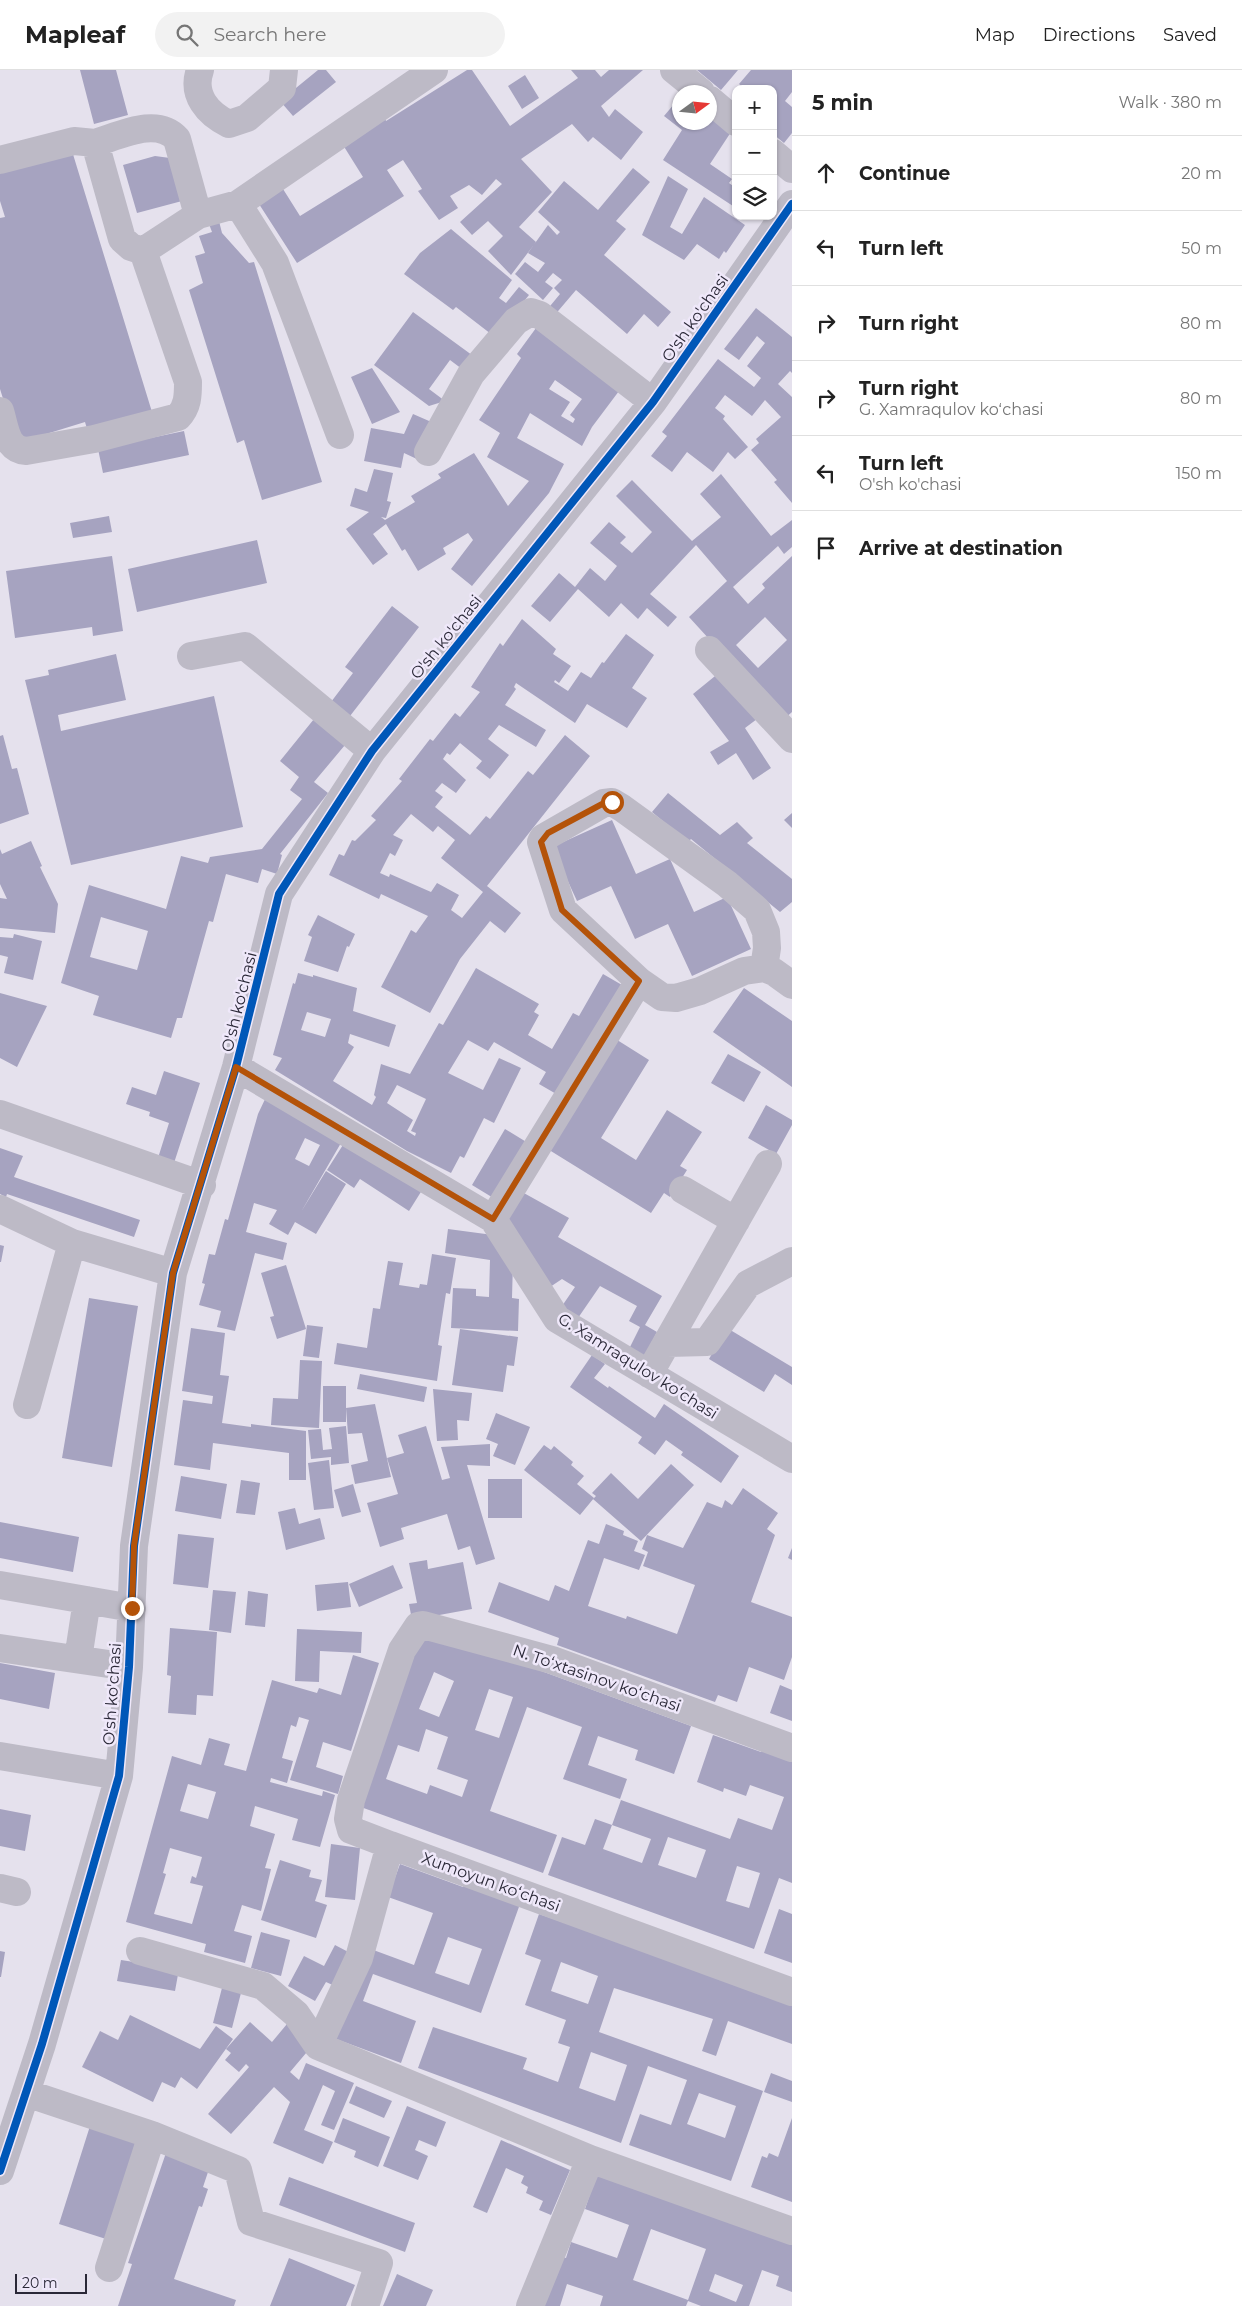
<!DOCTYPE html>
<html lang="en">
<head>
<meta charset="utf-8">
<style>
	body { margin:0; font-family:Montserrat,sans-serif; background:#f2f2f2; color:#222 }
	.controls { position:absolute; right:15px; top:15px; display:grid; overflow:hidden; border-radius:10px; box-shadow:0 1px 4px #0004 }
	.controls button { width:45px; height:45px; display:grid; place-items:center; padding:0; border:0; border-bottom:1px solid #e0e0e0; background:#fff; color:#222; font:25px sans-serif }
	.compass { position:absolute; left:672px; top:15px; width:45px; height:45px; border-radius:50%; background:#fff; box-shadow:0 1px 4px #0004; rotate:75deg }
	.scale { position:absolute; left:15px; bottom:12px; width:72px; box-sizing:border-box; padding-left:5px; border:2px solid #2a2837; border-top:0; font-size:14px; line-height:18px; white-space:nowrap; color:#2a2837; -webkit-text-stroke:4px #efe8fa; paint-order:stroke }
	.stop { position:absolute; width:15px; height:15px; margin:-11px; border:4px solid #b45309; border-radius:50%; background:#fff }
	.stop.end { background:#b45309; border-color:#fff; box-shadow:0 1px 5px #0008 }
	.list { margin:0; padding:0; list-style:none }
	h2 { display:flex; justify-content:space-between; align-items:center; height:65px; margin:0; padding:0 20px; font-size:21px }
	h2 small { font-size:16px; font-weight:400; color:#767676 }
	.list li { display:grid; grid-template-columns:32px 1fr auto; gap:15px; align-items:center; box-sizing:border-box; height:75px; padding:0 20px; border-top:1px solid #e0e0e0 }
	.list b { display:block; font-size:19px; white-space:nowrap }
	.list p { margin:0; font-size:16px; white-space:nowrap; color:#767676 }
	.list em { font-size:16px; font-style:normal; color:#767676 }
	.icon { flex:none; width:28px; height:28px; fill:none; stroke:currentColor; stroke-width:2; stroke-linecap:round; stroke-linejoin:round }
	.map { position:relative; flex:none; width:792px; height:2236px; overflow:hidden }
	header { display:flex; align-items:center; gap:30px; box-sizing:border-box; height:70px; padding:0 25px; background:#fff; border-bottom:1px solid #e0e0e0 }
	header strong { font-size:24px }
	nav { display:flex; gap:28px; margin-inline-start:auto; font-size:18px }
	.search { width:350px; height:45px; background:#f2f2f2; display:flex; align-items:center; gap:12px; box-sizing:border-box; padding:0 18px; border-radius:28px; color:#767676; font-size:19px }
	main { display:flex }
	aside { flex:1; background:#fff }
	.map>svg:first-child { display:block }
	.building { fill:#a6a3c0; fill-rule:evenodd }
	.lines { fill:none; stroke-linecap:round; stroke-linejoin:round }
	.minor { stroke:#bdbac6; stroke-width:28 }
	.cycleway-casing { stroke:#efe8fa; stroke-width:11 }
	.cycleway { stroke:#0057b8; stroke-width:8 }
	.route { stroke:#b45309; stroke-width:6 }
	.labels { text-anchor:middle; dominant-baseline:central; stroke-width:5; stroke-linejoin:round; paint-order:stroke }
	.street-label { font-size:16px; fill:#2a2837; stroke:#efe8fa }
</style>
</head>
<body>
<header>
<strong>Mapleaf</strong>
<div class="search"><svg class="icon" aria-label="search" viewBox="0 0 24 24"><circle cx="10" cy="10" r="6"/><path d="M15 15l6 6"/></svg>Search here</div>
<nav><a>Map</a><a>Directions</a><a>Saved</a></nav>
</header>
<main>
<div class="map">
<svg width="792" height="2236" viewBox="0 0 792 2236">
	<rect width="100%" height="100%" fill="#e5e1ed"/>
	<path class="building" d="M80,0H116L128,45L94,54Z
		M318,0H326L336,12L293,46L280,31Z
		M467,0H472L510,56L578,8L571,0H595L601,7L609,0H643L601,36L609,47L615,39L643,62L621,90L593,67L588,72L572,54L521,89L552,122L519,157L536,172L511,205L488,181L503,166L488,151L472,165L460,152L502,114L496,109L482,125L469,115L450,126L458,138L439,150L418,121L422,119L403,90L387,100L404,126L297,193L259,134L283,119L300,146L363,107L343,75L385,48L386,51Z
		M697,0H738L721,20Z
		M751,0H792V22L785,31L792,37V63L784,73L773,64V19H745L739,14Z
		M525,5L539,28L522,39L508,16Z
		M680,27V52H710V43L731,62L710,94L732,109L729,113L736,118V138L663,90L682,60L664,46Z
		M72,81L152,342L88,362L85,352L17,373L0,319V148L5,147L0,131V103Z
		M155,86L170,88L182,131L137,143L123,95Z
		M633,98L650,112L616,151L626,159L604,185L671,242L658,257L644,244L627,264L576,220L553,247L546,241L560,224L554,218L562,210L553,203L545,212L553,218L543,230L515,204L525,192L538,202L545,193L528,183L548,155L557,165L560,162L538,142L564,111L598,140Z
		M668,106L688,119L670,157L682,164L704,127L745,155L726,183L724,181L719,189L697,174L684,190L642,165Z
		M219,151L222,163L249,193L254,192L322,412L262,430L244,370L237,373L189,220L203,213L195,186L205,183L199,166L212,162L209,154Z
		M451,159L512,210L499,228L506,233L519,217L529,225L499,262L491,264L456,237L453,240L404,204L420,183Z
		M756,238L792,267V303L790,301L778,314L792,327V433L774,412L777,410L751,380L759,373L756,369L781,347L765,330L752,346L725,325L715,338L725,346L723,349L748,377L735,389L728,382L713,402L687,382L672,402L651,386L667,366L662,362L718,289L754,317L761,308L747,296L765,273L757,266L739,290L724,279Z
		M413,242L476,288L466,302L450,290L429,319L445,331L429,336L374,295Z
		M536,258L619,321L592,357L582,376L530,343L517,368L564,394L549,423L472,516L451,499L473,470L468,463L443,478L446,484L418,501L405,479L402,481L386,454L373,464L388,484L373,495L346,459L369,442L350,436L355,418L367,422L374,399L393,403L387,431L391,432L386,448L381,447L385,450L415,432L411,426L441,408L438,404L474,383L508,436L529,411L487,387L500,363L479,350L521,288L517,284ZM555,310L582,329L570,345L575,349L573,353L561,346L570,332L549,319Z
		M372,298L400,342L372,354L351,307Z
		M413,344L436,354L419,390L404,383L401,398L364,391L371,358L404,364Z
		M184,361L189,385L103,403L98,379Z
		M721,404L771,466L792,450V477L784,484L778,476L733,517L748,534L765,518L762,514L792,486V642L783,650L689,547L727,511L696,475L650,524L677,547L668,557L647,538L638,549L621,533L609,547L578,519L550,552L531,536L559,503L575,517L590,498L605,511L617,496L590,473L609,452L626,467L620,473L632,483L652,462L616,426L632,410L692,471L721,447L700,424ZM765,547L787,570L758,598L736,575Z
		M109,446L112,462L73,468L70,453Z
		M257,470L267,513L137,542L128,499Z
		M112,486L123,561L93,566L92,557L15,568L6,501Z
		M392,536L419,557L350,646L331,632L353,603L345,597Z
		M522,549L556,579L553,584L571,596L559,613L555,610L554,612L568,621L581,602L591,608L602,592L604,593L626,564L654,585L632,618L647,628L627,658L587,634L575,653L516,613L514,617L516,619L505,635L546,660L536,677L499,655L488,669L509,685L490,709L476,698L482,691L460,673L450,685L447,683L443,689L466,710L456,723L442,713L435,721L443,727L435,737L470,765L486,746L490,749L528,701L533,705L565,665L590,686L487,816L521,843L505,863L490,851L460,889L430,943L381,917L411,860L416,863L428,846L381,824L379,829L329,805L339,784L344,786L352,770L355,771L376,750L371,746L402,711L399,709L430,669L433,671L455,643L460,647L480,622L471,617L500,573L503,576ZM411,744L433,762L438,756L455,770L441,788L483,822L462,848L451,840L459,825L437,813L431,822L390,804L389,807L380,803L390,783L395,786L403,770L393,765Z
		M116,584L126,630L58,645L61,661L214,626L243,757L71,795L25,610L49,605L48,600Z
		M720,602L757,649L745,658L771,698L753,710L736,683L718,695L710,682L729,671L693,624Z
		M314,649L345,675L314,712L328,723L280,784L282,785L277,804L262,799L258,813L226,804L213,852L209,851L182,948H177L171,968L93,945L99,926L61,913L89,815L166,839L181,786L208,793L210,787L262,779L302,729L290,720L299,707L280,691ZM101,847L148,861L137,900L90,887Z
		M3,665L12,699L17,698L29,744L0,754V666Z
		M668,723L720,765L737,752L753,768L747,773L792,809V832L780,842L691,769L688,772L652,742Z
		M792,743V758L784,750Z
		M612,750L636,804L670,789L694,842L727,827L751,879L692,906L668,854L635,869L611,816L577,831L552,777Z
		M31,771L42,796L40,797L58,834L55,863L0,858V828L7,829L0,814V779L2,784Z
		M318,845L355,864L349,877L347,876L338,902L304,891L312,867L308,865Z
		M14,864L42,871L33,910L4,903L8,887L0,885V867L13,868Z
		M476,898L539,934L534,942L539,945L528,965L552,979L573,943L579,946L603,904L622,915L558,1025L539,1014L546,1002L494,972L488,981L468,970L448,1003L483,1020L499,988L521,998L494,1053L484,1048L464,1088L460,1086L451,1103L407,1081L275,1000L282,988L273,985L293,913L295,914L298,903L313,907V905L357,918L353,941L396,955L389,977L350,964L348,973L354,977L333,1011L372,1035L376,1027L374,1025L381,994L410,1004L439,953L443,955ZM307,942L331,949L325,967L301,960ZM397,1015L426,1029L411,1061L416,1063L415,1066L407,1061L413,1050L387,1033Z
		M744,918L792,951V1017L713,962Z
		M0,923L47,936L17,997L0,988Z
		M614,968L649,990L601,1068L636,1090L667,1040L702,1062L680,1096L687,1100L670,1127L664,1123L651,1143L546,1078Z
		M728,984L761,1002L744,1032L711,1013Z
		M164,1001L200,1013L174,1093L158,1088L169,1053L149,1046L150,1042L126,1034L132,1017L156,1025Z
		M267,1025L345,1066L301,1142L326,1101L346,1114L316,1164L295,1152L288,1165L269,1154L277,1140L254,1133L246,1162L287,1173L283,1190L255,1183L235,1261L217,1257L221,1241L199,1235L205,1214L202,1213L209,1184L215,1185L225,1149L228,1150L258,1044ZM305,1068L320,1075L309,1096L295,1089Z
		M766,1035L792,1050V1055L776,1084L748,1068Z
		M505,1059L528,1073L495,1129L472,1115Z
		M348,1067L424,1117L409,1141L360,1109L354,1118L327,1100Z
		M0,1078L23,1086L14,1107L140,1150L134,1167L7,1124L6,1127L0,1124Z
		M522,1122L569,1148L558,1167L662,1226L645,1255L657,1262L641,1293L627,1283L640,1257L629,1251L637,1236L600,1216L578,1248L562,1236L575,1217L562,1209L547,1219L501,1152Z
		M448,1159L493,1165L513,1191L512,1228L519,1229L518,1261L451,1258L453,1218L476,1219V1226L489,1227L490,1190L445,1183Z
		M0,1175L4,1176L1,1192H0Z
		M432,1184L456,1188L450,1224L446,1223L438,1275L442,1276L437,1311L334,1294L337,1273L367,1278L373,1238L380,1239L388,1191L403,1193L399,1215L419,1218L420,1214L427,1215Z
		M286,1195L306,1259L277,1269L270,1247L274,1246L261,1203Z
		M89,1228L138,1236L112,1397L62,1388Z
		M307,1255L323,1257L319,1288L303,1286Z
		M191,1258L225,1263L220,1305L229,1306L222,1353L251,1357V1354L306,1361V1410H289V1383L213,1373L210,1400L174,1395L183,1330L212,1334L213,1326L182,1321Z
		M727,1258L792,1297V1315L775,1304L764,1322L709,1289Z
		M460,1259L518,1267L514,1296L507,1295L503,1322L452,1315Z
		M592,1285L605,1294L594,1308L608,1318L609,1316L655,1348L664,1334L739,1386L721,1413L681,1385L683,1382L666,1370L655,1385L638,1373L642,1367L570,1317Z
		M300,1290L322,1291L319,1358L271,1355L273,1328L298,1329Z
		M360,1304L427,1317L424,1332L357,1319Z
		M323,1316H346V1352H323Z
		M433,1319L472,1323L469,1351L457,1350L458,1370L437,1371Z
		M375,1334L391,1407L355,1414L351,1395L368,1391L362,1363L348,1364L346,1338Z
		M496,1343L530,1357L515,1395L493,1386L498,1374L486,1369Z
		M346,1356L349,1393L331,1395V1387L311,1389L308,1360L321,1359L323,1380L332,1379L329,1358Z
		M426,1356L442,1410L450,1408L441,1377L490,1374V1396L467,1395L495,1489L476,1495L470,1476L458,1480L447,1444L401,1458L404,1469L380,1477L367,1433L398,1424L387,1388L404,1383L398,1365Z
		M544,1375L551,1380L554,1376L573,1392L571,1395L584,1406L577,1414L594,1428L580,1445L524,1400Z
		M329,1390L334,1438L314,1440L308,1393Z
		M671,1394L694,1415L641,1471L593,1429L596,1426L592,1423L611,1403L638,1429Z
		M181,1406L227,1414L221,1449L175,1441Z
		M488,1409H522V1448H488Z
		M241,1410L260,1413L255,1445L236,1443Z
		M353,1414L361,1442L342,1447L334,1420Z
		M743,1418L778,1443L767,1459L775,1465L751,1532L792,1547V1587L784,1610L749,1597L737,1632L718,1625L715,1632L557,1575L559,1568L488,1542L499,1512L549,1531L555,1515L569,1521L588,1470L599,1474L606,1454L624,1461L623,1465L638,1471L634,1481L645,1485L639,1500L604,1488L588,1536L626,1549L627,1546L677,1564L695,1515L643,1496L648,1482L642,1479L647,1465L683,1478L707,1432L722,1438L725,1430L732,1435Z
		M295,1438L299,1454L320,1448L325,1469L286,1480L278,1442Z
		M0,1452L79,1467L73,1502L0,1488Z
		M178,1464L214,1468L208,1518L173,1514Z
		M792,1478V1490L788,1488Z
		M427,1490L428,1499L463,1492L472,1539L412,1550L409,1534L417,1533L409,1493Z
		M393,1495L403,1518L359,1537L349,1514Z
		M348,1512L351,1537L317,1541L315,1515Z
		M213,1520L236,1522L231,1563L209,1560Z
		M248,1521L268,1524L265,1557L245,1555Z
		M419,1556L691,1656L674,1704L635,1690L638,1680L598,1666L588,1695L627,1709L620,1729L563,1709L582,1657L527,1637L490,1741L557,1765L543,1803L358,1736ZM434,1602L454,1611L439,1647L419,1639ZM489,1619L513,1627L499,1668L475,1660ZM426,1659L448,1667L437,1699L468,1710L462,1727L430,1715L427,1724L386,1709L398,1675L419,1682Z
		M170,1558L217,1562L213,1626L197,1625L196,1645L168,1643L171,1606L167,1605Z
		M297,1559L362,1562L361,1583L320,1581L319,1612L295,1611Z
		M353,1585L379,1593L351,1681L323,1672L316,1697L343,1706L338,1724L290,1710L309,1650L299,1647L296,1657L291,1655L282,1688L293,1691L287,1713L271,1708L270,1712L322,1726L323,1721L335,1725L320,1777L292,1770L298,1749L255,1736L250,1756L275,1764L265,1798L271,1799L261,1841L242,1835L234,1861L252,1866L245,1893L204,1882L206,1874L126,1852L172,1686L201,1695L209,1668L230,1674L224,1695L246,1701L272,1610L317,1623L319,1618L341,1625ZM188,1714L216,1722L208,1749L180,1741ZM170,1778L202,1787L196,1808L192,1806L190,1813L203,1816L192,1854L154,1844L166,1804L163,1803Z
		M0,1593L55,1603L49,1639L0,1629Z
		M780,1615L792,1620V1651L770,1643Z
		M713,1665L761,1682L763,1679L792,1689V1813L779,1808L754,1879L548,1805L562,1767L585,1775L595,1749L612,1755L603,1779L642,1793L651,1769L612,1755L621,1730L730,1769L738,1748L772,1760L784,1727L750,1715L746,1726L724,1718L723,1722L697,1712ZM668,1767L706,1780L696,1808L658,1795ZM737,1796L760,1803L749,1838L726,1831Z
		M0,1739L31,1745L25,1781L0,1776Z
		M331,1774L360,1778L355,1830L325,1827Z
		M280,1790L311,1800L309,1807L322,1810L315,1831L327,1835L316,1868L261,1850Z
		M400,1794L463,1817L466,1809L520,1834L481,1943L373,1904L363,1931L416,1951L401,1993L336,1969L368,1878L414,1895L433,1843L388,1827ZM448,1867L482,1879L469,1915L435,1903Z
		M779,1839L792,1844V1893L764,1883Z
		M539,1844L792,1932V1974L728,1951L716,1986L702,1981L713,1949L614,1918L599,1962L763,2021L731,2111L629,2075L640,2044L671,2055L687,2010L648,1996L621,2073L418,1998L433,1957L527,1988L523,1999L558,2012L570,1977L558,1973L566,1950L525,1935L541,1890L525,1884ZM561,1892L598,1906L588,1934L551,1921ZM591,1982L627,1995L615,2031L579,2018ZM699,2023L736,2036L725,2068L687,2054Z
		M261,1862L290,1870L281,1906L251,1898Z
		M335,1875L354,1885L337,1917L326,1912L315,1931L288,1916L304,1886L324,1896Z
		M0,1881L5,1882L1,1907H0Z
		M121,1890L179,1899L175,1921L117,1911Z
		M223,1914L242,1919L232,1958L213,1953Z
		M130,1945L200,1979L216,1956L233,1969L197,2019L181,2007L175,2018L162,2012L153,2032L82,1997L100,1961L118,1970Z
		M250,1952L272,1972L287,1954L312,1976L290,2002L299,2010L306,1993L354,2013L334,2060L321,2055L335,2021L323,2015L304,2060L333,2072L323,2094L273,2073L290,2032L274,2017L231,2064L208,2044L249,1997L246,1994L239,2002L225,1990L231,1983L226,1979Z
		M771,2003L792,2011V2032L764,2022Z
		M356,2016L392,2031L384,2048L349,2033Z
		M407,2036L446,2052L436,2077L419,2070L415,2080L428,2086L418,2110L383,2096Z
		M343,2048L390,2067L378,2097L354,2087L356,2081L334,2072Z
		M792,2048V2132L751,2117L762,2086L767,2088L769,2083L778,2087Z
		M90,2056L136,2071L106,2169L59,2154Z
		M501,2070L570,2100L551,2145L539,2140L543,2131L526,2123L528,2117L521,2113L524,2106L506,2098L487,2143L473,2137Z
		M167,2080L210,2096L203,2117L208,2119L202,2137L199,2136L174,2209L236,2230L234,2236H118L132,2194L128,2193Z
		M598,2100L792,2171V2222L776,2216L779,2206L762,2200L749,2236H701L688,2231L686,2236H600L603,2226L567,2214L560,2236H539L557,2185L566,2188L571,2172L617,2188L629,2155L585,2139ZM651,2159L706,2179L688,2230L633,2210ZM715,2204L743,2215L736,2232L709,2221Z
		M289,2107L415,2153L405,2182L279,2135Z
		M289,2188L355,2215L346,2236H270Z
		M397,2204L433,2220L426,2236H383Z"/>
	<g class="lines">
		<path class="minor" d="M200,0C191,25 208,44 229,54L247,48L282,18L284,0
			M674,0L701,22
			M710,30L736,52
			M773,83L792,99
			M0,90L74,71L95,73
			M238,134L275,193L340,365
			M143,181L131,177L122,169L95,73C119,66 157,46 177,69L198,145
			M0,341C5,357 6,380 26,381L94,369L178,347C188,337 188,325 188,312L143,181L198,145L238,134L434,0
			M428,382L471,304L516,251L531,242L540,245L653,332
			M709,580L792,669
			M191,586L245,576L372,681
			M764,898L767,878L766,862L757,840L727,814L622,738L612,732L604,733L543,768L541,772L563,840L639,911L662,927L676,928L700,921L744,901L764,898L774,902L792,915
			M236,997L493,1149L557,1249L792,1389
			M0,1044L202,1115
			M683,1120L736,1151
			M0,1139L72,1173L173,1203
			M493,1149L639,911
			M667,1273L707,1272L748,1214L792,1191
			M649,1304L768,1094
			M27,1335L72,1173
			M0,1515L132,1538
			M0,1578L129,1597
			M78,1589L87,1530
			M0,1686L119,1706
			M390,1775L351,1760L348,1749L351,1730L402,1580L418,1556L423,1555L552,1590L792,1678
			M0,1818L17,1822
			M140,1881L263,1916L296,1944L318,1976L590,2089L792,2161
			M318,1976L359,1888L390,1775L792,1922
			M26,2023L152,2065L238,2100L251,2152L379,2193L365,2236
			M0,2101L42,1974L119,1706L129,1597L134,1476L173,1203L236,997L279,824L372,681L653,332L792,134
			M109,2198L152,2065
			M530,2236L590,2089"/>
		<defs>
			<path id="cycleway" d="M0,2101L42,1974L119,1706L129,1597L134,1476L173,1203L236,997L279,824L372,681L653,332L792,134"/>
		</defs>
		<use href="#cycleway" class="cycleway-casing"/>
		<use href="#cycleway" class="cycleway"/>
	</g>
	<g class="lines">
		<path class="route" d="M132,1538L134,1476L173,1203L236,997L493,1149L639,911L562,840L541,772L548,763L604,733L612,732"/>
	</g>
	<g class="labels">
		<g class="street-label">
			<text transform="translate(695 248) rotate(-55)">O'sh ko'chasi</text>
			<text transform="translate(446 567) rotate(-51)">O'sh ko'chasi</text>
			<text transform="translate(239 932) rotate(-76)">O'sh ko'chasi</text>
			<text transform="translate(638 1296) rotate(32)">G. Xamraqulov koʻchasi</text>
			<text transform="translate(597 1608) rotate(19)">N. Toʻxtasinov koʻchasi</text>
			<text transform="translate(112 1624) rotate(-86)">O'sh ko'chasi</text>
			<text transform="translate(491 1812) rotate(20)">Xumoyun koʻchasi</text>
		</g>
	</g>
</svg>
<div class="controls">
<button>+</button>
<button>−</button>
<button><svg class="icon" aria-label="layers" viewBox="0 0 24 24"><path d="M12 4l9 5-9 5-9-5zM3 14l9 5 9-5"/></svg></button>
</div>
<svg class="compass" viewBox="-18 -18 36 36"><path d="M0-13l5 13h-10z" fill="#e53935"/><path d="M0 13l5-13h-10z" fill="#767676"/></svg>
<div class="scale">20 m</div>
<div class="stop" style="left:612px;top:732px"></div>
<div class="stop end" style="left:132px;top:1538px"></div>
</div>
<aside>
<h2>5 min<small>Walk · 380 m</small></h2>
<ul class="list">
<li><svg class="icon" aria-label="ahead" viewBox="0 0 24 24"><path d="M12 20V5M6 11l6-6 6 6"/></svg><div><b>Continue</b></div><em>20 m</em></li>
<li><svg class="icon" aria-label="left" viewBox="0 0 24 24"><path d="M17 20v-9H6M10 6l-5 5 5 5"/></svg><div><b>Turn left</b></div><em>50 m</em></li>
<li><svg class="icon" aria-label="right" viewBox="0 0 24 24"><path d="M7 20v-9h11M14 6l5 5-5 5"/></svg><div><b>Turn right</b></div><em>80 m</em></li>
<li><svg class="icon" aria-label="right" viewBox="0 0 24 24"><path d="M7 20v-9h11M14 6l5 5-5 5"/></svg><div><b>Turn right</b><p>G. Xamraqulov koʻchasi</p></div><em>80 m</em></li>
<li><svg class="icon" aria-label="left" viewBox="0 0 24 24"><path d="M17 20v-9H6M10 6l-5 5 5 5"/></svg><div><b>Turn left</b><p>O'sh ko'chasi</p></div><em>150 m</em></li>
<li><svg class="icon" aria-label="arrive" viewBox="0 0 24 24"><path d="M6 21V4h12l-3 4 3 4H6"/></svg><div><b>Arrive at destination</b></div></li>
</ul>
</aside>
</main>
</body>
</html>
